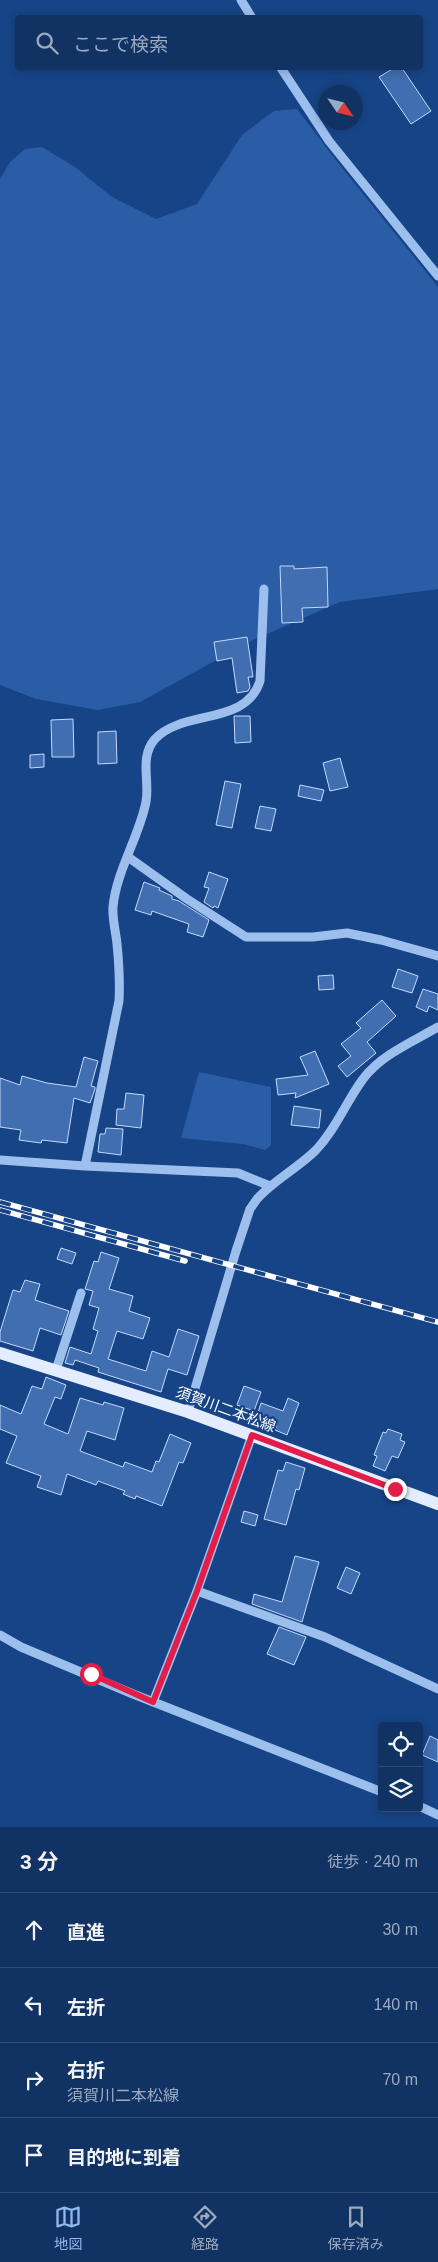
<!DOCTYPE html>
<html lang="ja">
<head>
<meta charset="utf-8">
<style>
	body { margin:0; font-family:Helvetica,"Noto Sans JP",sans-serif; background:#1a3b6a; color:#f1f3f6 }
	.controls { position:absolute; right:15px; bottom:15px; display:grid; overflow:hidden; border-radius:5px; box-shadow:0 2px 8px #0003 }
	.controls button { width:45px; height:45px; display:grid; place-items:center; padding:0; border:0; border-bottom:1px solid #304e78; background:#113364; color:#f1f3f6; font:25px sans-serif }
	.compass { position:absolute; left:318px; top:85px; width:45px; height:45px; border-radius:50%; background:#113364; box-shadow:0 2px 8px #0003; rotate:125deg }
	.stop { position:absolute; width:15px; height:15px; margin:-11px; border:4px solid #e11d48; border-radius:50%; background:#fff }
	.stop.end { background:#e11d48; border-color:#fff; box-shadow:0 1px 5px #0008 }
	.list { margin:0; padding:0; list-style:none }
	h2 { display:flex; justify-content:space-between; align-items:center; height:65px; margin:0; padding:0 20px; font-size:21px }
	h2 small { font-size:16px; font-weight:400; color:#9caabf }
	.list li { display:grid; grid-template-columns:32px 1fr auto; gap:15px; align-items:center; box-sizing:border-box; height:75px; padding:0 20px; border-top:1px solid #304e78 }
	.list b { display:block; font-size:19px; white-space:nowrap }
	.list p { margin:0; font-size:16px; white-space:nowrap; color:#9caabf }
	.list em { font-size:16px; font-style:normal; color:#9caabf }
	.icon { flex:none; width:28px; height:28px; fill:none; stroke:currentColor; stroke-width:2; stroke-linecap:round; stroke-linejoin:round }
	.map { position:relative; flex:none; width:438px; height:1827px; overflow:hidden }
	.search { position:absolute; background:#113364; box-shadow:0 2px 8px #0003; left:15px; right:15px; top:15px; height:55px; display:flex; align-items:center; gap:12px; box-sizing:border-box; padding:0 18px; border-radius:5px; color:#9caabf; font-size:19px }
	.sheet { height:365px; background:#113364 }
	nav { display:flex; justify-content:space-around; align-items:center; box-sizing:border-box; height:70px; border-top:1px solid #304e78; background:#113364; font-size:14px; color:#9caabf }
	nav a { display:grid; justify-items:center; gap:2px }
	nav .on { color:#90b9f0 }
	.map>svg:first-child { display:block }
	.green { fill:#2a5da5 }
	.building { fill:#406eb0; stroke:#c3dafa }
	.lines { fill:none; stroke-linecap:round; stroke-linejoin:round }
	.minor { stroke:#9dbfed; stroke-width:9 }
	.major { stroke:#e3edff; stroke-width:12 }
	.rail-casing { stroke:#fff; stroke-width:5.5 }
	.rail { stroke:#174486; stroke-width:4; stroke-dasharray:11; stroke-linecap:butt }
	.route { stroke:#e11d48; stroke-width:6 }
	.labels { text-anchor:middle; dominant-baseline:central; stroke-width:4.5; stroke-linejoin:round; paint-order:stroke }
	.street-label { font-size:15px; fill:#fff; stroke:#174486 }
</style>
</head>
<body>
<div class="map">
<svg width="438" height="1827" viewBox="0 0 438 1827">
	<rect width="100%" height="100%" fill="#174486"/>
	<path class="green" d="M297,109L335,159L438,287V589L340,602L251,641L140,702L98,710L36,699L0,685V179L10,162L25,149L42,147L75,167L112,197L156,219L197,204L242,135L274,111Z
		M199,1072L271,1087V1145L265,1150L243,1144L181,1138Z"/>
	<path class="building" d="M394,68H402L431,111L411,124L379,77Z
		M280,566H294V569L327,567L328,607L302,608L303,622L282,623Z
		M247,637L253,677H248L250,687L248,691L237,693L232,658L217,661L214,642Z
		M234,716H250L251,742L235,743Z
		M73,719L74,757H52L51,720Z
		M116,731L117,763L98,764V732Z
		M44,754V767L30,768V755Z
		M340,758L348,787L330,791L323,763Z
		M225,781L241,784L232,828L216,825Z
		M300,785L324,790L321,801L298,796Z
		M260,806L276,809L271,831L255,828Z
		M209,872L228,879L218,908L214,906L213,908L204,902L209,888L204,887Z
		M144,882L160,888L159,890L172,896V899L179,901L209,920L203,937L187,932L189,924L152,911L151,915L135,910Z
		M398,969L418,976L412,993L392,987Z
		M333,975L334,989L319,990L318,976Z
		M423,989L438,994V1010L429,1006L427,1012L416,1007Z
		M382,1000L396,1016L367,1042L376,1053L347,1077L338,1066L351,1056L341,1044L361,1028L356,1023Z
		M315,1051L329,1084L295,1098L296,1093L278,1095L276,1079L308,1075L300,1057Z
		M84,1057L98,1061L91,1086L95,1087V1089L90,1103L74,1098L67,1143L42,1140L41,1143L19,1140L21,1130L0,1127V1078L20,1085L22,1076L47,1083L76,1087Z
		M126,1093L144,1095L141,1128L116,1125L117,1109H124Z
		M294,1106L321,1110L319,1128L291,1125Z
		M106,1128L123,1129L121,1155L98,1152L100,1134H105Z
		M61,1248L76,1253L72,1264L57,1259Z
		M101,1252L119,1258L109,1289L133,1296L129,1311L150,1318L143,1339L117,1331L108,1359L146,1371L152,1351L169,1357L178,1329L199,1336L187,1375L168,1369L161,1392L98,1372L99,1368L75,1360L73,1365L65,1363L70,1347L91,1354L98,1331L93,1329L99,1308L89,1305L93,1291L85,1289L94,1261L98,1262Z
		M25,1280L40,1284L35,1300L69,1311L61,1335L40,1328L33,1351L0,1341V1332L13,1290L20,1292Z
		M46,1377L66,1385L61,1399L55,1397L44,1424L68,1434L80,1398L103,1405L104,1402L124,1408L115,1440L87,1431L80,1451L123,1467L125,1462L152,1472L156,1461L159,1462L170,1434L191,1443L183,1463L179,1462L162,1506L136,1496L135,1499L123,1494L125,1491L98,1481L96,1485L67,1474L61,1495L37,1487L41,1476L6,1463L17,1436L0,1429V1405L21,1414L32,1386L42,1389Z
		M244,1386L261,1392L254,1411L237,1405Z
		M288,1398L299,1403L287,1435L275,1430L277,1426L256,1419L261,1403L283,1411Z
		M388,1429L402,1434L400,1440L405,1442L398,1458L392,1456L385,1471L373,1466L377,1456L374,1455L383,1432L386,1433Z
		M286,1462L305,1468L299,1490L296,1489L286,1525L264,1519L278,1470L283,1471Z
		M244,1511L258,1515L255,1526L241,1522Z
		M295,1556L319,1562L302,1622L252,1604L254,1594L282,1602Z
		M346,1567L360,1573L351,1594L337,1588Z
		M279,1627L306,1637L294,1665L267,1654Z
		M430,1736L438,1740V1762L422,1755Z"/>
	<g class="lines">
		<path class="minor" d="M241,0L252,18
			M281,68L329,141L438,276
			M128,857L187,899L246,937H313L347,933L381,940L438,956
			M0,1160L85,1166L238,1173L270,1186
			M85,1166L119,1001C120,982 119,964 117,944C116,933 112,918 113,907C116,872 139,837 146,802C150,781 139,757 155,739C183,709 246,726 260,681L264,589
			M56,1370L81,1293
			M188,1412L236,1251L250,1209L257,1199C274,1180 298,1168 316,1150C336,1129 346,1102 363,1079C381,1055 412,1042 438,1027
			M197,1591L325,1637L438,1689
			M0,1635L21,1647L133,1694L382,1792
			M153,1702L197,1591L252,1435
			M419,1806L438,1815"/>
		<path class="major" d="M0,1353L188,1412L438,1504"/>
		<defs>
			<path id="rail" d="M0,1202L438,1322
				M0,1210L185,1261"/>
		</defs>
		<use href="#rail" class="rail-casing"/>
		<use href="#rail" class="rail"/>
	</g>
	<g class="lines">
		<path class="route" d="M91,1674L153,1702L197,1591L252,1435L395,1489"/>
	</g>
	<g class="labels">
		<g class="street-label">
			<text transform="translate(226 1409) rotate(20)">須賀川二本松線</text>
		</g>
	</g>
</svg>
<div class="controls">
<button><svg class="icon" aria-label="locate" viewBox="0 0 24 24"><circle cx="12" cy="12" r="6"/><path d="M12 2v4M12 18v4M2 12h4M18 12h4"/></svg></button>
<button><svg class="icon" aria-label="layers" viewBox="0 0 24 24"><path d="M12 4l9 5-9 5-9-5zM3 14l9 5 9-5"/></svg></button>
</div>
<svg class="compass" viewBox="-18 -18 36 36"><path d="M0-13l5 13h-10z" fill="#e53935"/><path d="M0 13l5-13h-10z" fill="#9caabf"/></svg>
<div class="stop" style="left:91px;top:1674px"></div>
<div class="stop end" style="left:395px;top:1489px"></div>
<div class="search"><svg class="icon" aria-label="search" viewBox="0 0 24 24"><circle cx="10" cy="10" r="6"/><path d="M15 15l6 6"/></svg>ここで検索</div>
</div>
<section class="sheet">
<h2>3 分<small>徒歩 · 240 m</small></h2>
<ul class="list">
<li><svg class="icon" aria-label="ahead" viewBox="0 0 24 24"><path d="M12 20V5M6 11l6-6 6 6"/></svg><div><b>直進</b></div><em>30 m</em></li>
<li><svg class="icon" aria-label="left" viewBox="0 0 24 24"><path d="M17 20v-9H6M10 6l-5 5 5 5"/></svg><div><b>左折</b></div><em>140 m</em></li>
<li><svg class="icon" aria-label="right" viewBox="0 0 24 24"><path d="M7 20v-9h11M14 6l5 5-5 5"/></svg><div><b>右折</b><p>須賀川二本松線</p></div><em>70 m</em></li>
<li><svg class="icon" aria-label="arrive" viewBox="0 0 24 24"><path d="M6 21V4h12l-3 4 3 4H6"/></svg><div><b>目的地に到着</b></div></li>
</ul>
</section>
<nav>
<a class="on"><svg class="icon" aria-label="map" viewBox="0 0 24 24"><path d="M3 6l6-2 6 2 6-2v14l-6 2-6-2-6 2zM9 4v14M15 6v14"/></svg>地図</a>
<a><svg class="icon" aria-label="directions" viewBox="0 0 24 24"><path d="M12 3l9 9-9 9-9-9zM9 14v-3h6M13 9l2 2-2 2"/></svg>経路</a>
<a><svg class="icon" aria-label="saved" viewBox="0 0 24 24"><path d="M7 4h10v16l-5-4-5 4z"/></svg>保存済み</a>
</nav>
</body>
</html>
